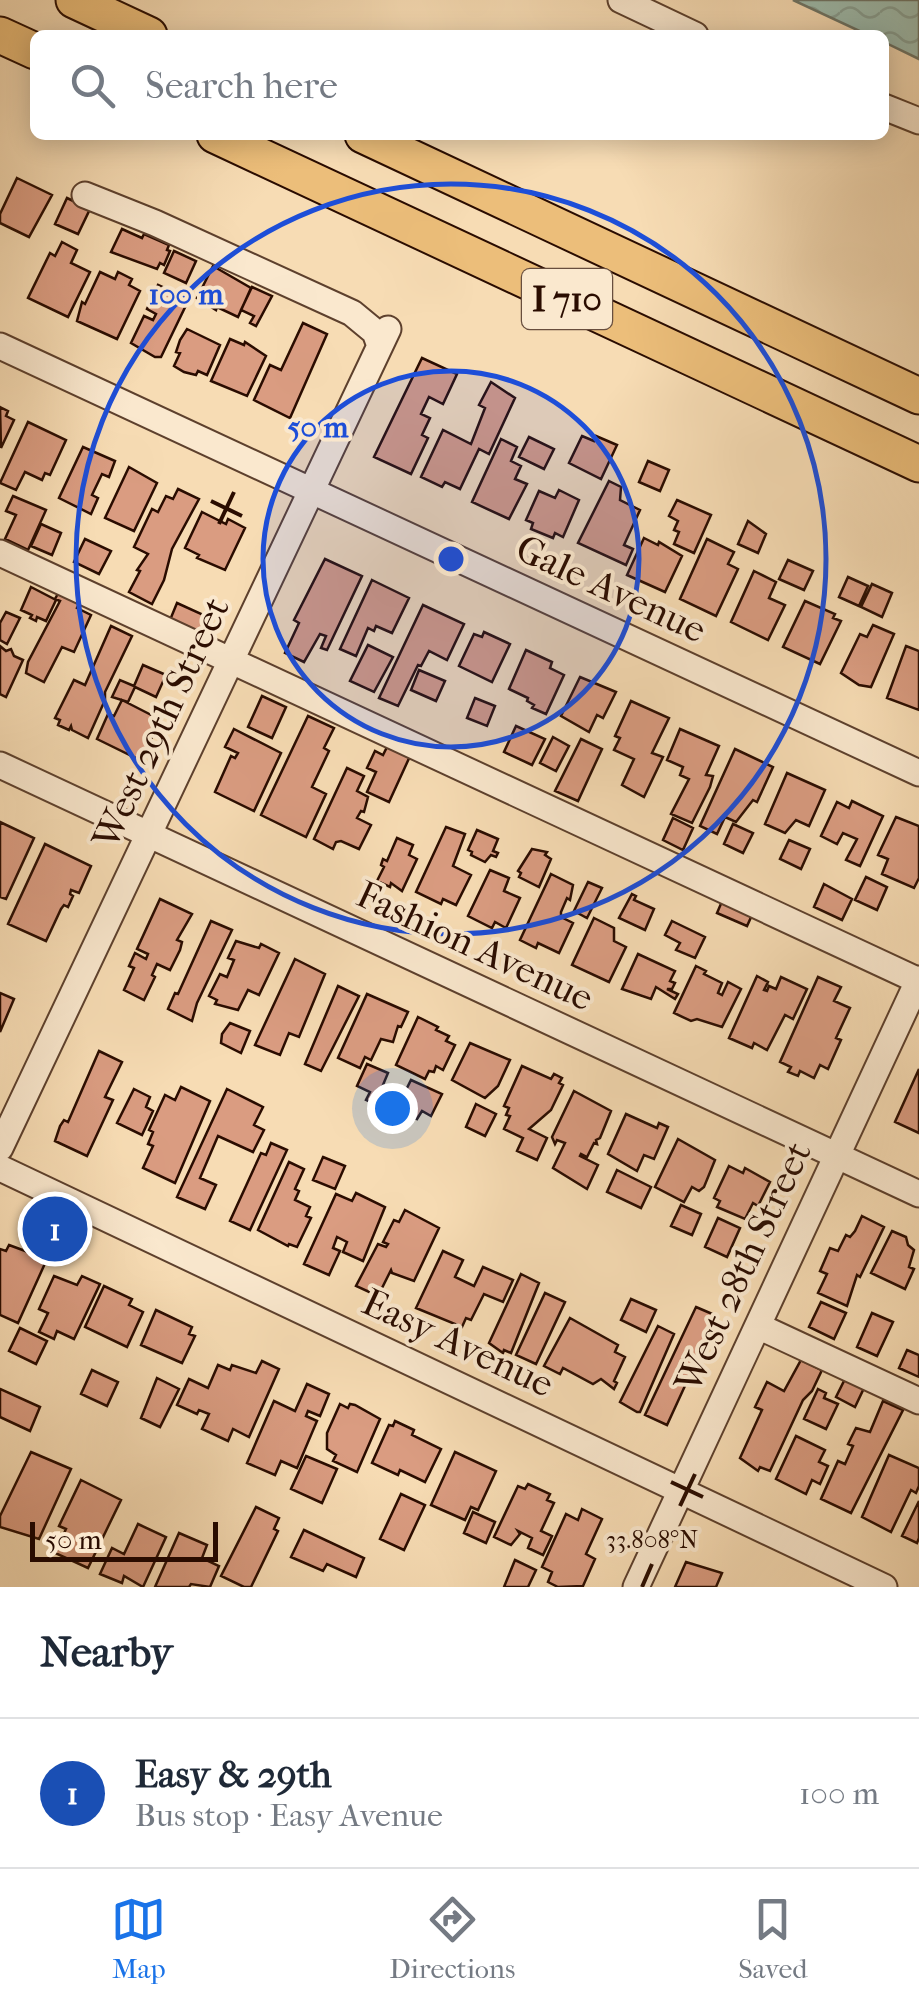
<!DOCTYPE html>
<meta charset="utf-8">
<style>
:root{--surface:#fff;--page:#f2f2f3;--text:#1f2937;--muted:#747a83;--line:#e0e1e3;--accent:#1a73e8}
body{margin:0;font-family:"IM FELL French Canon",serif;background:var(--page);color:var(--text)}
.scale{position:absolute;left:30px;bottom:25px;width:188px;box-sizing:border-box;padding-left:10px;border:5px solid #2a0c00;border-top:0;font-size:28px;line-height:35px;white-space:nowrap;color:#2a0c00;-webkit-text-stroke:8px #fae8ce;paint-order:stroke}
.you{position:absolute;left:392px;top:1108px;width:35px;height:35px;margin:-25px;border:8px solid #fff;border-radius:50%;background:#1a73e8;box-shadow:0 0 0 15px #1a73e833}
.badge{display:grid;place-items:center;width:65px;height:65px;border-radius:50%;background:var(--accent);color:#fff;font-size:32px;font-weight:700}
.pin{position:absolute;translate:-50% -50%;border:5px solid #fff;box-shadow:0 2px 10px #0006}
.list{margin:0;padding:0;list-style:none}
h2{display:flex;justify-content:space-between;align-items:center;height:130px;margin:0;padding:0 40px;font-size:42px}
h2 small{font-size:32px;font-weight:400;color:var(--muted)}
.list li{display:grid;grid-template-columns:65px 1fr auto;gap:30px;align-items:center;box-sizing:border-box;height:150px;padding:0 40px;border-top:2px solid var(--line)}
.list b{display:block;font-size:38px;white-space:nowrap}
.list p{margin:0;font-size:32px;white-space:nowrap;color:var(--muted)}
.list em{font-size:32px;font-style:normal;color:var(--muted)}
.icon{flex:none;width:55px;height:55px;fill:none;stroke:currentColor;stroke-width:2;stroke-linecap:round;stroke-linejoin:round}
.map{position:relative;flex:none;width:919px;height:1587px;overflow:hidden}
.search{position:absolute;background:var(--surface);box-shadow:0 5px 25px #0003;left:30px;right:30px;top:30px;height:110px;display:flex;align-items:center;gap:25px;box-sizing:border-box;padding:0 35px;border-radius:15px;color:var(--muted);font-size:38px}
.sheet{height:280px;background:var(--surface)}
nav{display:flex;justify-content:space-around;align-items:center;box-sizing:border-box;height:140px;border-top:2px solid var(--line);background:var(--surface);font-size:28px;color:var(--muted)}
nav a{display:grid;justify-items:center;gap:5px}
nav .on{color:var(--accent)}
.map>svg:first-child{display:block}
.water{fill:url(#water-waves);stroke:#6f7668;stroke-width:2.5}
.building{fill:#da9c81;stroke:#2a0c00;stroke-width:2.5}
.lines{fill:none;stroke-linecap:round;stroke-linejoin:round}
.minor-casing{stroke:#5d402d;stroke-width:29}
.highway-casing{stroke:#2a0c00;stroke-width:39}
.minor{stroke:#fae8ce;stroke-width:25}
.highway{stroke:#ecbe7a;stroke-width:35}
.ticks{fill:none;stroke:#2a0c00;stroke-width:4}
.ring{fill:none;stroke:#1d4ed8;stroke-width:5}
.labels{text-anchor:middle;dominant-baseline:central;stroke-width:8;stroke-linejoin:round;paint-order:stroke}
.shield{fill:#fae8ce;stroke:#684e3e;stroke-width:2.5}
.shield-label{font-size:35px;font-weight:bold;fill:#2a0c00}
.street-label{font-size:38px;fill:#2a0c00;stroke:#fae8ce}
.ticks-label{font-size:25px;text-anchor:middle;fill:#2a0c00;stroke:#fae8ce;stroke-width:8;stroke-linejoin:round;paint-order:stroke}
.centre{fill:#1d4ed8;stroke:#fae8ce;stroke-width:5}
.ring-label{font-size:30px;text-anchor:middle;font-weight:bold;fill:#1d4ed8;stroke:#fae8ce;stroke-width:8;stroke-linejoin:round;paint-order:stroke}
</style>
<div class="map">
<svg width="919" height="1587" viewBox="0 0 919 1587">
<defs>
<pattern id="water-waves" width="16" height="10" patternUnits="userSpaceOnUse" patternTransform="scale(2.5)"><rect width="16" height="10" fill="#9dbcae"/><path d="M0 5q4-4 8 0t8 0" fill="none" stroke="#87a094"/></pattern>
</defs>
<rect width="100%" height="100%" fill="#f7dcb4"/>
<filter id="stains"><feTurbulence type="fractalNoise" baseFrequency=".002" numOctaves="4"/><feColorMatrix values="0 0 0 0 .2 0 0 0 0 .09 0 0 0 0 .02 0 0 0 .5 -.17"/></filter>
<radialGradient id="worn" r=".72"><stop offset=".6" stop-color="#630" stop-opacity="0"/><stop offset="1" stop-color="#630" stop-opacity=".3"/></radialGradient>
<!-- water -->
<path class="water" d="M793,0H919V59L884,42V35H868Z"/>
<!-- building -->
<path class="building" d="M17,178L52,195L29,237L0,223V214Z
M67,198L90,209L78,234L55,224Z
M122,229L142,238L144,234L169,245L167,250L170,251L164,265L160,263L157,269L111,252Z
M62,242L77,250L71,263L90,272L68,317L28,298L50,253L55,256Z
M174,251L196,261L186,283L164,273Z
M213,266L251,288L238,317L217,307L216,310L197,298Z
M100,272L115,279L118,272L132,279L129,285L140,291L117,339L77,321L82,302L85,304Z
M158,285L189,299L161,357H155L131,343L144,316L153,320L156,314L147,309Z
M252,287L272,296L256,326L250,323L254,316L241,310Z
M303,323L327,334L290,418L254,400L270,365L281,370Z
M187,329L220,345L207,375L198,371L196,375L184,372L174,366L180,353L176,352L180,340Z
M230,339L244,345L245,342L266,356L247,396L211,381Z
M422,358L457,374L443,404L429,397L421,414L430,418L422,435L428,438L411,474L374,457Z
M491,382L515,398L489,454L479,449L460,489L445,482L442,487L421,477L443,430L471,444L485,408L479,405Z
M0,407L8,411L6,416L14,420L1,448Z
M28,422L66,440L50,475L45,473L42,480L25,472L16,490L0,483Z
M582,436L594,441L596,436L617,445L601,479L569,463Z
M529,437L554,449L544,469L519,457Z
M501,439L517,447L511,461L521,466L515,479L527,484L509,519L472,502Z
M83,447L115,461L109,477L102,474L92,495L98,498L91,514L59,498Z
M648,461L669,470L660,491L639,482Z
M129,467L157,483L134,531L105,518Z
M609,481L621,487L620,500L640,510L624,545L633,549L626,565L578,543Z
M178,489L199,499L172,549L164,580L152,604L129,592L140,571L137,570L148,554L134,547L152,509L158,512L166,496L173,499Z
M559,490L579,500L563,537L555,533L553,538L531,529L533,523L526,520L539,491L555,498Z
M13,496L46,510L28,550L5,539L16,515L6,511Z
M677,500L711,515L694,553L674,544L679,532L674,530L678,521L669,516Z
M202,512L226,524L228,519L245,528L225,570L197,558L199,555L185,548Z
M748,521L766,534L758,553L738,544Z
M41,524L61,533L52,555L31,546Z
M644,538L658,545L659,542L682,556L665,592L627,575Z
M85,539L111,551L99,574L74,562Z
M707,539L734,552L728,564L738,569L716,616L680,599Z
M325,559L362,576L327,650L321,648L326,636L320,634L304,662L285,653L299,623L294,620Z
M788,560L813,571L804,590L779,579Z
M754,571L776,582L769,598L785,605L768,640L731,622Z
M848,577L868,586L859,606L839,597Z
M372,580L409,598L392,633L376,626L374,631L368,628L356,656L340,649Z
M872,584L892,593L882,617L861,607Z
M31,587L56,600L46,621L37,617L36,621L30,618L32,615L21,610Z
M60,590L81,600L77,608L91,615L74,652L62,647L44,682L26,673L28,662L60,601L55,599Z
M805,601L835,614L833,618L841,621L820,664L783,647Z
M177,603L208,617L200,634L170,620Z
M423,605L464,624L447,660L429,651L421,666L418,665L398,706L379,698Z
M6,612L20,618L7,644L0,640V623Z
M873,625L894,634L871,687L859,685L841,673L860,634L867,637Z
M111,626L132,636L105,692V700L88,738L72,730L71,726L69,730L58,725L60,720L55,718L74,680L85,685Z
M484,632L510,644L492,682L459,666L474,634L482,637Z
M368,645L393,657L374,692L350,681Z
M0,646L6,651L11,649L14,656L23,660L6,697L0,694Z
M906,646L919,651V710L887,698Z
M526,650L552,662L550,668L564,675L546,714L532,708L534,705L527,701L528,698L509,689Z
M143,665L166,675L156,697L135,687L128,702L112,697L120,680L134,686Z
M419,670L445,681L436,701L411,690Z
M580,677L616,692L603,718L597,715L589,732L561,716Z
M262,696L286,707L272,738L248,727Z
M475,698L495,706L487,726L467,718Z
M122,700L161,720L140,760L97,739L108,714L114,716Z
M631,701L669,718L652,753L663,757L644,797L622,785L634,759L614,750L620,738L615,736Z
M308,716L334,728L324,748L329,751L312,787L326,794L306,837L261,815Z
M516,726L545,739L532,765L504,752Z
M234,729L281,753L254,811L215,792L231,756L235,758L238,753L225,747Z
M680,729L719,746L706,775L713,776L710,787L692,823L671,814L689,779L680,775L683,767L667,760Z
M553,737L569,746L556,771L540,763Z
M581,739L602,749L578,801L555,791Z
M389,743L411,754L389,802L367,792L376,772L367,768L375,751L383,755Z
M735,749L773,767L757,802L753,800L736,822L725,817L717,834L700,826Z
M347,768L364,776L357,791L368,797L364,812L361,811L357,818L371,825L359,849L341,841L336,842L333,849L314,839Z
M787,773L825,790L809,826L796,820L785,833L765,824Z
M852,801L883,816L860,866L846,860L857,839L843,833L837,844L821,836L837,802L849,808Z
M896,817L919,826V878L914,888L882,874L888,859L878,855Z
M673,818L693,828L683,850L663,840Z
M0,822L34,838L6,899L0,897Z
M733,824L753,833L743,853L724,844Z
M446,827L465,834L453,866L471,875L456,905L443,899L441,904L416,892Z
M477,830L498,839L493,851L498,853L496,857L491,855L485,862L471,855L472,852L468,850Z
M397,838L413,845L409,855L417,859L402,891L391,883L390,887L377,881L384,867L381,865L383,859L387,861Z
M789,840L810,849L801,869L780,859Z
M45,844L91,866L79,893L71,890L70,894L73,896L68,907L64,905L61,909L46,941L8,924Z
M532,849L547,852L545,855L551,859L539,887L519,877L521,873L518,871Z
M490,870L509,878L504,891L520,898L506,928L495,922L492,928L468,916Z
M551,874L573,885L570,900L567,898L561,912V917L573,923L559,953L538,943L536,948L520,940Z
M866,877L887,887L877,910L855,900Z
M588,882L602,888L587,918L574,911Z
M824,884L852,899L842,920L814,907Z
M632,894L636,896L634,900L654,909L645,930L619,918Z
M160,899L192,914L177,940L182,942L180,950L170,970L157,964L152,975L155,977L144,1000L124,990L134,968L129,966L135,953L146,959L148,954L137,949Z
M723,899L752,915L747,926L717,913Z
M594,918L614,928V941L626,947L609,982L572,965Z
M211,921L232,930L197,1003L192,1021L168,1009L175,993L178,994Z
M672,921L705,937L695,958L676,950L680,943L665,935Z
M236,941L259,948L261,944L279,953L259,995L248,990L238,1010L215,1004L217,1000L209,996L220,974L227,977L234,960L228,958Z
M638,954L675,971L670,981L675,983L672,989H667L678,994L675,999L656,987L651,999L622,989Z
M295,959L325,974L299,1037L289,1033L280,1055L255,1045Z
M696,966L706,971L704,974L722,983L718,993L722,995L728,982L741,989L722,1027L697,1019L691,1021L674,1013Z
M757,976L768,982L764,990L767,991L769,986L776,989L781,977L807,989L793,1019L785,1015L767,1050L754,1043L752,1048L729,1038Z
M818,977L841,987L834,1001L850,1008L836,1038L841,1040L828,1069L820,1065L814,1078L800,1071L798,1076L788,1072L791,1067L780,1062Z
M338,986L359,996L321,1071L305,1064Z
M0,993L14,999L0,1032Z
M367,994L408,1012L401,1027L398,1026L393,1042L381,1039L371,1060L365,1057L360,1068L338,1058Z
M418,1017L438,1027L436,1030L449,1036L446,1041L455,1045L443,1070L436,1066L434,1072L429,1071L425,1079L396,1065Z
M230,1023L250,1031L241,1053L221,1043L222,1034Z
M470,1043L510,1060L498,1086L485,1098L452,1080Z
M99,1051L122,1062L105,1097L113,1100L87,1156L55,1141L60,1126L64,1120L68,1122Z
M367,1064L388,1073L375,1104L366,1100L370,1092L357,1086Z
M522,1066L551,1079L554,1074L562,1078L559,1083L563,1085L551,1110L529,1129L547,1138L537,1160L517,1151L523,1138L504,1129L510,1116L506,1115L509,1108L504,1106Z
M919,1069V1133L895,1122Z
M411,1080L442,1094L431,1116L422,1111L417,1119L407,1114L411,1105L401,1100Z
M181,1087L210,1101L175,1183L143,1168L153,1146L148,1144L153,1132L149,1130L165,1095L175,1100Z
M134,1089L150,1097L146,1107L153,1111L142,1135L117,1123Z
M227,1089L263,1107L254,1125L264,1130L253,1152L218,1136L200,1178L216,1185L205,1209L177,1197Z
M574,1091L611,1111L600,1138L596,1140L597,1144L594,1143L587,1157L581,1154L580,1156L598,1165L587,1189L553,1168L565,1143L557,1140L555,1144L552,1137Z
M476,1104L496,1114L485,1136L466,1127Z
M626,1114L657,1128L659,1123L668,1127L654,1159L644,1155L637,1171L608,1154Z
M678,1139L715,1160L704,1187L699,1191L692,1187L684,1202L655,1187Z
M271,1143L287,1150L250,1230L230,1221L261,1153L266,1155Z
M323,1157L345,1166L335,1189L313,1180Z
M289,1162L304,1169L295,1189L299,1191L295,1200L310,1207L306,1216L311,1218L297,1247L289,1244L288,1246L258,1230Z
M729,1166L743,1173L745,1168L770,1182L758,1206L753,1203L745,1219L717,1207L720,1201L714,1198Z
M617,1170L651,1187L641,1208L607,1192Z
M356,1193L385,1207L363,1261L343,1252L347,1242L337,1237L333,1248L340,1251L329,1275L304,1264L336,1194L352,1201Z
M681,1205L701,1214L692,1235L671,1226Z
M405,1210L439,1228L414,1281L392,1273L391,1270L378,1296L356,1286L378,1244L386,1247L388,1244L383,1242L394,1220L399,1222Z
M862,1216L884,1227L860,1277L857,1275L847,1306L818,1293L827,1274L820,1271L830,1248L838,1251L846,1235L850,1237L855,1231Z
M718,1218L740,1228L727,1257L705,1247Z
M892,1231L906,1237L908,1245L914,1250L909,1267L914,1269L905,1289L871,1273Z
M9,1245L47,1259L18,1323L0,1315V1249L6,1251Z
M443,1251L463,1260L455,1277L474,1286L483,1267L513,1280L503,1302L484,1294L471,1320L466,1318L462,1327L416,1308Z
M521,1274L539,1283L511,1353L504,1350L503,1353L489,1343Z
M54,1276L77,1285L82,1276L100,1284L74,1339L57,1331L54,1339L39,1332L48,1313L39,1309Z
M104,1286L132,1299L129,1305L143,1312L127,1347L85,1327Z
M545,1293L565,1302L536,1364L516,1355Z
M631,1299L656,1310L646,1332L621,1320Z
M821,1302L846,1313L834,1339L809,1327Z
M696,1307L717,1316L667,1425L645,1415Z
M156,1310L192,1327L189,1334L195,1336L182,1363L141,1345Z
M872,1313L893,1322L877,1356L857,1347Z
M570,1318L618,1345L615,1352L625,1357L614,1381L617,1383L614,1389L601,1379L593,1384L563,1368L560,1374L544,1366Z
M658,1326L674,1334L640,1412H637L620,1402Z
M20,1328L47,1341L36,1364L9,1351Z
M907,1350L919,1355V1377L899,1368Z
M801,1360L822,1370L812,1391L803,1400L770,1471L760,1467L758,1471L740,1458L762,1410L755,1407L767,1382L784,1391Z
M262,1361L279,1369L249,1437L233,1429L228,1441L202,1429L209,1414L199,1410L197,1414L177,1405L189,1379L208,1388L218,1365L230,1370L232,1365L256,1373Z
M92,1370L118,1382L107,1406L81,1394Z
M157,1378L179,1389L160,1427L141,1418Z
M845,1379L864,1388L855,1407L836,1397Z
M307,1384L329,1394L320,1416L308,1411L306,1416L317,1421L297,1468L281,1461L275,1475L247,1463L274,1401L295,1411Z
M0,1389L40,1407L30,1431L0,1417Z
M818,1389L826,1393L824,1398L838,1404L826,1429L804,1419Z
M883,1401L903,1410L851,1513L821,1499L838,1461L845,1464L853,1446L848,1444L856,1428L870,1432Z
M340,1404L348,1408L350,1404L355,1405L380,1419L357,1472L333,1461L336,1455L327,1449V1433Z
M395,1421L414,1430L412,1435L441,1449L425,1482L400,1470L398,1475L372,1463L389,1425L393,1426Z
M796,1436L825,1450L819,1462L828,1466L820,1484L812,1480L806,1494L776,1479Z
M31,1452L71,1469L39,1539L0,1527V1516Z
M455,1452L496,1471L478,1510L471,1507L465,1520L431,1505Z
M889,1455L919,1468V1486L916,1493L911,1490L891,1532L862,1517Z
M306,1456L337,1469L322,1503L291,1489Z
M81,1480L121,1500L88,1568L55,1553L66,1529L59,1526Z
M528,1484L550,1494L547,1500L554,1503L541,1531L552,1536L543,1555L528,1548L532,1538L518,1531L520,1534L511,1545L494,1537L518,1486L525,1489Z
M401,1494L425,1505L404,1550L380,1539Z
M919,1501V1538L917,1543L902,1536Z
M256,1507L279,1518L274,1529L278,1531L251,1587H244L221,1576Z
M582,1509L602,1519L586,1554L595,1559L583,1586L558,1587L548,1582L552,1572L542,1567L566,1514L578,1520Z
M473,1512L495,1522L486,1543L464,1533Z
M138,1524L166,1537L143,1587L124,1576L122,1583L100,1574L112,1548L124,1554Z
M304,1530L364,1558L356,1577L327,1564L323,1571L291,1557Z
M179,1533L207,1545L202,1558L219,1566L210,1587L191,1584L189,1587H155Z
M515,1560L536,1570L528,1587H504Z
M686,1562L722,1573L716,1587H675Z"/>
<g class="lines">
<defs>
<path id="minor" d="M621,0L695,35
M884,107L919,121
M85,195L155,223L352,313L375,332L380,346
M0,346L919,773
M0,553L919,981
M0,765L919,1194
M0,1148L388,329
M0,1168L884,1587
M758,1326L919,1401
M636,1587L919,979"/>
<path id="highway" d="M74,0L149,35
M0,35L35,51
M215,135L919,464
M363,135L919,396"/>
</defs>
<!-- minor casing -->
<use href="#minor" class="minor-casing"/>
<!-- highway casing -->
<use href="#highway" class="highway-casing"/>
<!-- minor -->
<use href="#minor" class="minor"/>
<!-- highway -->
<use href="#highway" class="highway"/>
</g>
<!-- ticks -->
<path class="ticks" d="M211,501L242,516M219,524L234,492M671,1482L703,1497M680,1506L695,1474M642,1587L652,1564"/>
<!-- distance rings -->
<circle cx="451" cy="559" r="188" fill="#1d4ed8" fill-opacity=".12"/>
<g class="ring">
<circle cx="451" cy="559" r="188"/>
<circle cx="451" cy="559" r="375"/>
</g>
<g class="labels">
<!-- shield labels -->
<rect class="shield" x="522" y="269" width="90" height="60" rx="8"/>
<g class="shield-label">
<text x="567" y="299">I 710</text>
</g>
<!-- street labels -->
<g class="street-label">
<text transform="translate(611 589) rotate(25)">Gale Avenue</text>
<text transform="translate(161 723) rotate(-65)">West 29th Street</text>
<text transform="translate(475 946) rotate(25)">Fashion Avenue</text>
<text transform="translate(743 1267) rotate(-65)">West 28th Street</text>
<text transform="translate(458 1343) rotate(25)">Easy Avenue</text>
</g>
</g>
<g class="ticks-label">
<text x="652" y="1548">33.808°N</text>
</g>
<circle cx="451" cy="559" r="15" class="centre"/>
<g class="ring-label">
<text x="186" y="304">100 m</text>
<text x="318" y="437">50 m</text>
</g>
<rect width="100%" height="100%" filter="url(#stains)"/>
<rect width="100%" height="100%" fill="url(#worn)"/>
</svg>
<div class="scale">50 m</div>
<div class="you"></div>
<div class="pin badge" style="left:55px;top:1229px;background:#1a4fb4">1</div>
<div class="search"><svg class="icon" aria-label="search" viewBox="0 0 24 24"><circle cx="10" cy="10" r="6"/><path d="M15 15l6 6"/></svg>Search here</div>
</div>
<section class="sheet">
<h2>Nearby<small></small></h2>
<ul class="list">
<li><span class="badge" style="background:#1a4fb4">1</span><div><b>Easy &amp; 29th</b><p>Bus stop · Easy Avenue</p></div><em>100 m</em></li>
</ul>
</section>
<nav>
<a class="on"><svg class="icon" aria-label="map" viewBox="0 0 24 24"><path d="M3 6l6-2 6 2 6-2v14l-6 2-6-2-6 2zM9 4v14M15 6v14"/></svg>Map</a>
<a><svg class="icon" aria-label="directions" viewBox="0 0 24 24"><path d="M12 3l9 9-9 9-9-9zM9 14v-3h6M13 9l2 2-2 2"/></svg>Directions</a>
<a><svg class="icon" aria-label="saved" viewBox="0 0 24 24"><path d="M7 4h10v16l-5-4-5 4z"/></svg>Saved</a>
</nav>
